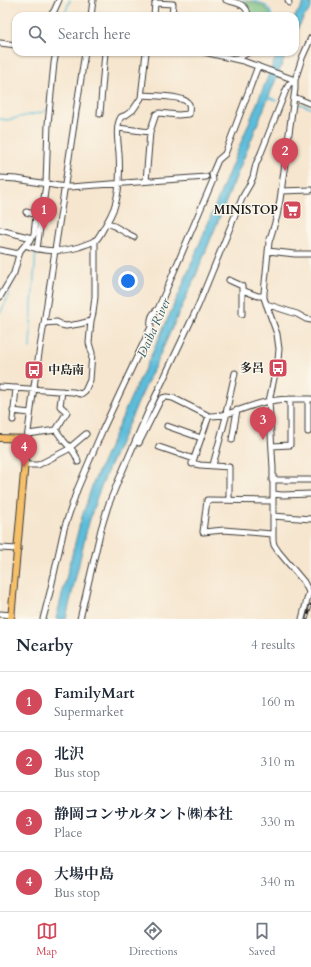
<!DOCTYPE html>
<meta charset="utf-8">
<style>
:root{--surface:#fff;--page:#f6f6f7;--text:#1f2937;--muted:#747a83;--line:#e0e1e3;--accent:#d1495b}
body{margin:0;font-family:Cardo,"Noto Serif JP",serif;background:var(--page);color:var(--text)}
.you{position:absolute;left:128px;top:281px;width:14px;height:14px;margin:-10px;border:3px solid #fff;border-radius:50%;background:#1a73e8;box-shadow:0 0 0 6px #1a73e833}
.badge{display:grid;place-items:center;width:26px;height:26px;border-radius:50%;background:var(--accent);color:#fff;font-size:13px;font-weight:700}
.pin{position:absolute;translate:-50% -33px;filter:drop-shadow(0 1px 2px #0008)}
.pin::after{content:'';position:absolute;top:21px;width:14px;height:12px;background:inherit;clip-path:polygon(0 0,100% 0,50% 100%)}
.list{margin:0;padding:0;list-style:none}
h2{display:flex;justify-content:space-between;align-items:center;height:52px;margin:0;padding:0 16px;font-size:17px}
h2 small{font-size:13px;font-weight:400;color:var(--muted)}
.list li{display:grid;grid-template-columns:26px 1fr auto;gap:12px;align-items:center;box-sizing:border-box;height:60px;padding:0 16px;border-top:1px solid var(--line)}
.list b{display:block;font-size:15px;white-space:nowrap}
.list p{margin:0;font-size:13px;white-space:nowrap;color:var(--muted)}
.list em{font-size:13px;font-style:normal;color:var(--muted)}
.icon{flex:none;width:22px;height:22px;fill:none;stroke:currentColor;stroke-width:2;stroke-linecap:round;stroke-linejoin:round}
.map{position:relative;flex:none;width:311px;height:619px;overflow:hidden}
.search{position:absolute;background:var(--surface);box-shadow:0 1px 3px #0004;left:12px;right:12px;top:12px;height:44px;display:flex;align-items:center;gap:10px;box-sizing:border-box;padding:0 14px;border-radius:12px;color:var(--muted);font-size:15px}
.sheet{height:292px;background:var(--surface)}
nav{display:flex;justify-content:space-around;align-items:center;box-sizing:border-box;height:56px;border-top:1px solid var(--line);background:var(--surface);font-size:11px;color:var(--muted)}
nav a{display:grid;justify-items:center;gap:2px}
nav .on{color:var(--accent)}
.map>svg:first-child{display:block}
.forest{fill:#7cbd7e;stroke:#4c6c4d}
.water{fill:#5bbcda;stroke:#3c6c7b}
.lines{fill:none;stroke-linecap:round;stroke-linejoin:round}
.stream{stroke:#5bbcda;stroke-width:1.5}
.minor-casing{stroke:#3d3a37;stroke-width:7}
.major-casing{stroke:#3d3a37;stroke-width:8}
.minor{stroke:#fff;stroke-width:5}
.major{stroke:#f6c06b;stroke-width:6}
.rail-casing{stroke:#1c1c1c;stroke-width:3}
.rail{stroke:#fbf7ec;stroke-width:1.5;stroke-dasharray:4.5;stroke-linecap:butt}
.labels{text-anchor:middle;dominant-baseline:central;stroke-width:3;stroke-linejoin:round;paint-order:stroke}
.poi-label{font-size:12px;font-weight:bold;fill:#1c1c1c;stroke:#fbf7ec;text-anchor:end}
.water-label{font-size:13px;font-style:italic;fill:#355c68;stroke:#fbf7ec}
</style>
<div class="map">
<svg width="311" height="619" viewBox="0 0 311 619">
<rect width="100%" height="100%" fill="#fbf7ec"/>
<filter id="ink" filterUnits="userSpaceOnUse"><feTurbulence type="fractalNoise" baseFrequency=".025" numOctaves="2"/><feDisplacementMap in="SourceGraphic" scale="8" xChannelSelector="R" yChannelSelector="G"/><feConvolveMatrix kernelMatrix="1 2 1 2 8 2 1 2 1" color-interpolation-filters="sRGB"/></filter>
<filter id="wash" filterUnits="userSpaceOnUse"><feTurbulence type="fractalNoise" baseFrequency=".012" numOctaves="4" result="noise"/><feDisplacementMap in="SourceGraphic" scale="16" xChannelSelector="R" yChannelSelector="G"/><feGaussianBlur stdDeviation="0.9" result="paint"/><feColorMatrix in="noise" values="0 0 0 0 0 0 0 0 0 0 0 0 0 0 0 0 0 1.4 0 .05"/><feComposite in="paint" operator="in"/></filter>
<g filter="url(#wash)">
<rect width="100%" height="100%" fill="#f6e6cf"/>
<!-- forest -->
<path class="forest" d="M247,1C252,2 263,4 266,8C268,10 270,13 272,16H249L242,4Z"/>
<!-- water -->
<path class="water" d="M306,0H311V9L304,17L295,34V16Z
M278,52H287L194,280L132,416L107,472L97,497L87,529L66,619H56L80,523L92,486L131,397L150,358L181,289Z"/>
<g class="lines">
<!-- stream -->
<path class="stream" d="M251,0C262,3 268,4 272,16
M241,2L245,0
M64,16L70,0
M268,97L276,100
M296,103L303,105L311,108
M0,119L7,120L43,112L47,109
M0,313L6,302L13,279
M30,348L32,304L36,251"/>
</g>
</g>
<g filter="url(#ink)">
<g class="lines">
<defs>
<path id="minor" d="M226,0C236,3 248,4 248,16
M288,0L289,3
M50,16L54,11L59,0
M91,16L93,0
M154,16L155,3L173,4L172,16
M0,43L16,45
M204,52L243,61L295,80
M237,59L249,52
M142,95C151,96 184,95 189,104C190,107 189,111 189,114L178,115L159,113L156,114L150,132L146,181
M294,97L311,104
M100,114L105,52
M118,128L150,132
M0,178L17,179L65,187H70L206,177
M281,191L311,190
M26,212L34,214L36,216L34,234L32,238
M107,222L130,235L134,237
M0,230L32,238L25,245C42,252 61,252 79,247C84,245 91,243 96,240C100,236 103,229 106,224C109,219 112,213 114,208C120,192 120,170 119,153C118,143 115,125 121,117L126,115L133,110L141,98L146,52
M37,249L46,184L48,124L54,63L56,52
M0,250L19,254
M268,251L295,254H311
M229,280L242,286V290L258,296H264
M0,297L14,273L20,251L25,245
M266,304L297,314L306,319L311,320
M242,314V290
M44,323L57,322L61,325L66,326L79,324L91,321L93,313L95,297V240
M0,387L73,392L81,394L85,391L90,380L92,353L89,343L91,321
M13,411L30,413
M226,413L235,373
M13,420L16,388
M167,426L201,438
M56,430C58,433 61,437 64,441C69,447 77,453 78,462
M308,432V399
M28,434L56,430L67,412L60,406L62,391
M27,439L36,372L44,323L85,52
M232,440L237,410
M139,443L161,399C165,396 168,397 173,398L209,416C229,417 250,404 270,401C283,398 297,399 311,399
M272,446L290,445V399
M159,447L194,459
M192,463L200,465L229,467V500
M192,464L209,416
M25,465H38L67,450L86,434
M213,465L227,413
M272,480H311
M273,494L282,495L311,494
M273,516L311,519
M272,534L224,530L203,532L207,500L273,501
M0,548L18,549
M0,614L12,615
M43,619L50,592L64,529L77,490L103,429L151,327C150,319 151,315 158,309L213,180L212,174L218,160L225,154L258,66
M80,619L101,529L108,506L119,479L148,412L198,306L243,196L250,184L253,177L256,164L261,153L286,90L289,84L295,80
M302,619L309,592L304,582L278,551L274,545L273,540V468L269,401L278,360L279,349L277,334L264,298V293L269,242L277,216L280,200L295,89V80L302,58L311,38"/>
<path id="major" d="M0,438L27,439L11,619"/>
</defs>
<!-- minor casing -->
<use href="#minor" class="minor-casing"/>
<!-- major casing -->
<use href="#major" class="major-casing"/>
<!-- minor -->
<use href="#minor" class="minor"/>
<!-- major -->
<use href="#major" class="major"/>
<defs>
<path id="rail" d="M307,619L311,605"/>
</defs>
<!-- rail casing -->
<use href="#rail" class="rail-casing"/>
<!-- rail -->
<use href="#rail" class="rail"/>
</g>
</g>
<!-- icons -->
<defs>
<symbol id="supermarket-square" viewBox="-11 -11 22 22"><rect x="-9" y="-9" width="18" height="18" rx="4" fill="#d1495b" stroke="#fbf7ec"/><path d="M-6-5.5h2.5l.6 2H6L4.5 2H-2.5L-4.4-4H-6ZM-1.5 3.2a1.3 1.3 0 1 0 .1 0ZM3 3.2a1.3 1.3 0 1 0 .1 0Z" fill="#fff"/></symbol>
<symbol id="bus-square" viewBox="-11 -11 22 22"><rect x="-9" y="-9" width="18" height="18" rx="4" fill="#d1495b" stroke="#fbf7ec"/><path d="M-5-6H5V4H4V6H2V4H-2V6H-4V4H-5ZM-3.5-4V0h7V-4ZM-3.5 1.2v1.5H-2V1.2ZM2 1.2v1.5H3.5V1.2Z" fill="#fff"/></symbol>
</defs>
<g fill-rule="evenodd">
<use href="#supermarket-square" x="281" y="199" width="22" height="22"/>
<use href="#bus-square" x="267" y="357" width="22" height="22"/>
<use href="#bus-square" x="23" y="359" width="22" height="22"/>
</g>
<g class="labels">
<!-- poi labels -->
<g class="poi-label">
<text x="278" y="210">MINISTOP</text>
<text x="264" y="368">多呂</text>
<text x="48" y="370" text-anchor="start">中島南</text>
</g>
<!-- water labels -->
<g class="water-label">
<text transform="translate(154 328) rotate(-66)">Daiba River</text>
</g>
</g>
</svg>
<div class="you"></div>
<div class="pin badge" style="left:44px;top:230px">1</div>
<div class="pin badge" style="left:285px;top:171px">2</div>
<div class="pin badge" style="left:263px;top:440px">3</div>
<div class="pin badge" style="left:24px;top:467px">4</div>
<div class="search"><svg class="icon" aria-label="search" viewBox="0 0 24 24"><circle cx="10" cy="10" r="6"/><path d="M15 15l6 6"/></svg>Search here</div>
</div>
<section class="sheet">
<h2>Nearby<small>4 results</small></h2>
<ul class="list">
<li><span class="badge">1</span><div><b>FamilyMart</b><p>Supermarket</p></div><em>160 m</em></li>
<li><span class="badge">2</span><div><b>北沢</b><p>Bus stop</p></div><em>310 m</em></li>
<li><span class="badge">3</span><div><b>静岡コンサルタント㈱本社</b><p>Place</p></div><em>330 m</em></li>
<li><span class="badge">4</span><div><b>大場中島</b><p>Bus stop</p></div><em>340 m</em></li>
</ul>
</section>
<nav>
<a class="on"><svg class="icon" aria-label="map" viewBox="0 0 24 24"><path d="M3 6l6-2 6 2 6-2v14l-6 2-6-2-6 2zM9 4v14M15 6v14"/></svg>Map</a>
<a><svg class="icon" aria-label="directions" viewBox="0 0 24 24"><path d="M12 3l9 9-9 9-9-9zM9 14v-3h6M13 9l2 2-2 2"/></svg>Directions</a>
<a><svg class="icon" aria-label="saved" viewBox="0 0 24 24"><path d="M7 4h10v16l-5-4-5 4z"/></svg>Saved</a>
</nav>
